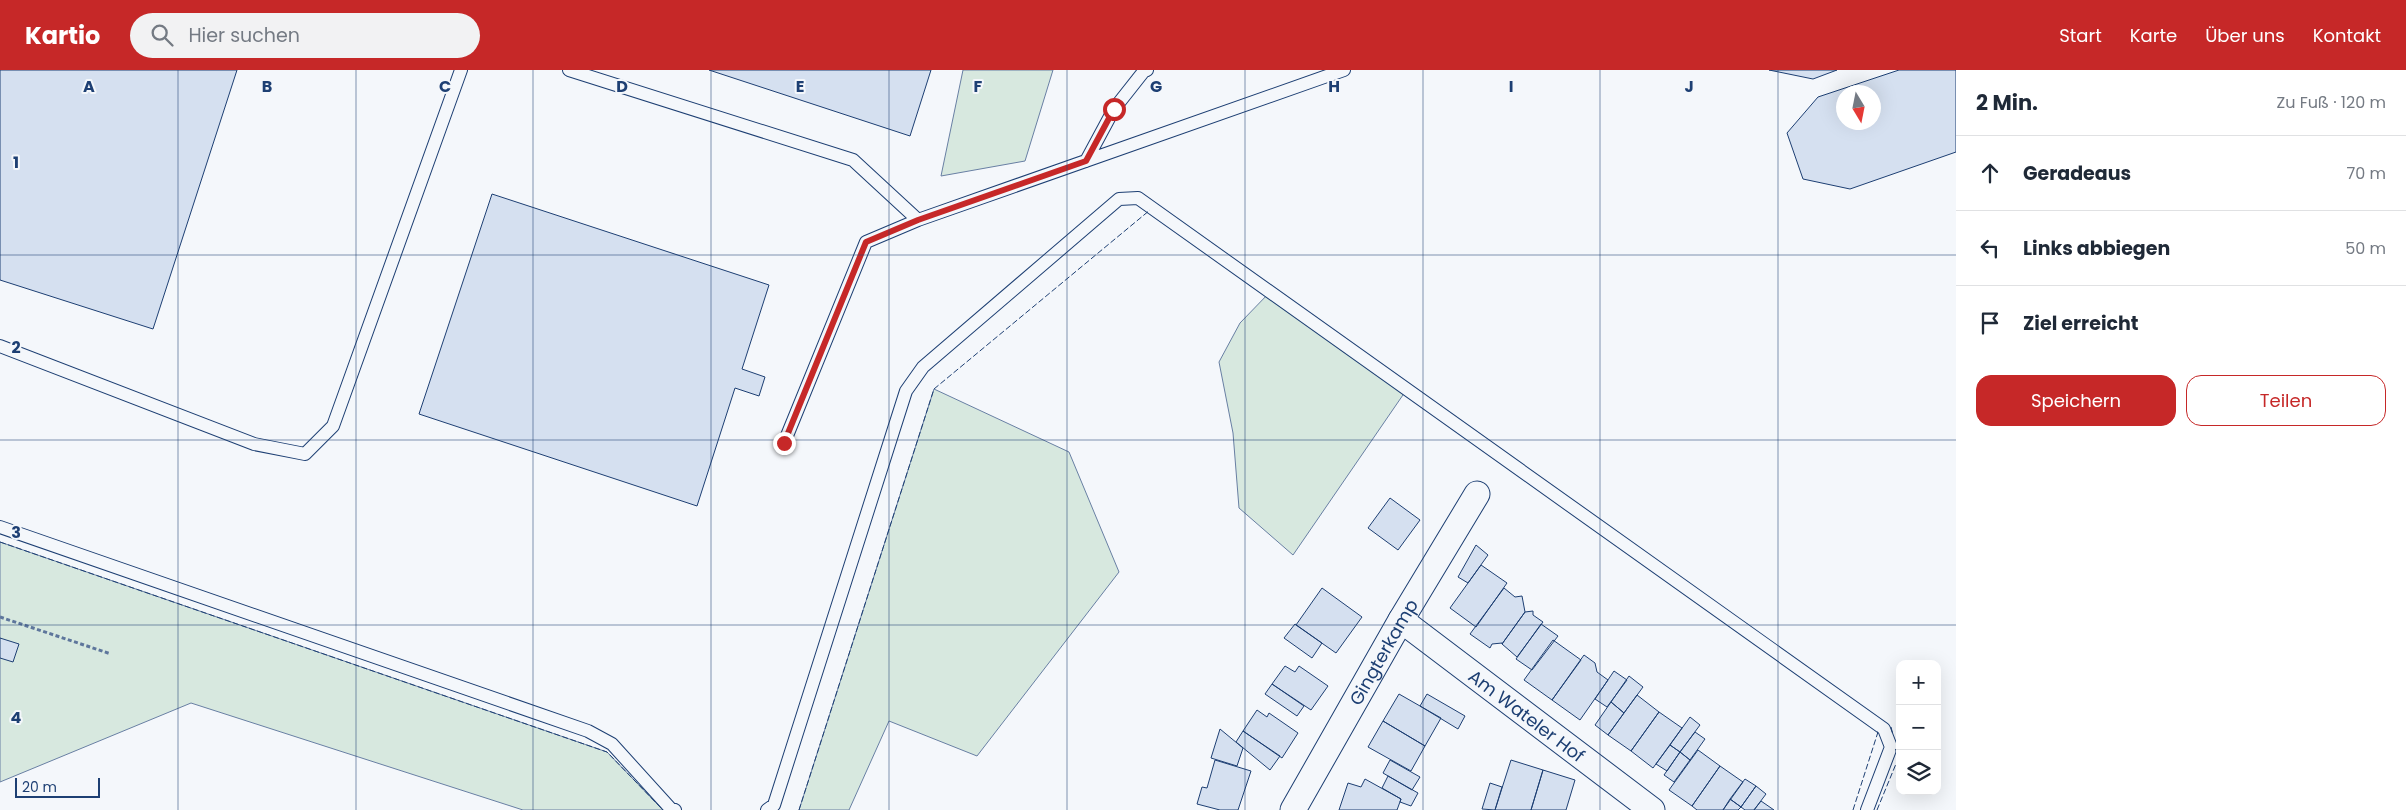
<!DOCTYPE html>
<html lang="de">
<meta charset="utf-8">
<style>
:root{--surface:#fff;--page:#f2f2f3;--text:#1f2937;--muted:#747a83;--line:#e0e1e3;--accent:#c62828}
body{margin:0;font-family:Poppins,sans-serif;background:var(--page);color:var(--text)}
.controls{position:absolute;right:15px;bottom:15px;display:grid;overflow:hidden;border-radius:10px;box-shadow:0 5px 20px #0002}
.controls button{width:45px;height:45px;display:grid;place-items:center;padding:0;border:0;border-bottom:1px solid var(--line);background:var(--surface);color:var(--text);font:25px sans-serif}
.compass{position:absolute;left:1836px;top:15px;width:45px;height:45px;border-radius:50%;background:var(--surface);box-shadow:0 5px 20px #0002;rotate:170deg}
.scale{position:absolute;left:15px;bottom:12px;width:85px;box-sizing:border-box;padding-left:5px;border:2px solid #1d3f73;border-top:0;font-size:14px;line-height:18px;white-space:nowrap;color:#1d3f73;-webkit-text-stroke:4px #f4f7fb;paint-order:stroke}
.stop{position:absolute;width:15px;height:15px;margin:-11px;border:4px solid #c62828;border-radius:50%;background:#fff}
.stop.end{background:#c62828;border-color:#fff;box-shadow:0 1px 5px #0008}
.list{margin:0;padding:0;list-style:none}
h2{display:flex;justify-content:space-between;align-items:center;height:65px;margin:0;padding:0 20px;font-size:21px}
h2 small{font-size:16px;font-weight:400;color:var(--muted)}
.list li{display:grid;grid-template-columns:32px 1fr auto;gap:15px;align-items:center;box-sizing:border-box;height:75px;padding:0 20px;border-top:1px solid var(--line)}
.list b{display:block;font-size:19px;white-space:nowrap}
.list em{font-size:16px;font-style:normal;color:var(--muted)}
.actions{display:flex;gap:10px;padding:15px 20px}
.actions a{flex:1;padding:11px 0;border:1px solid var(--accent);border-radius:15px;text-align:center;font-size:18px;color:var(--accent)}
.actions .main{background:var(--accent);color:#fff}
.icon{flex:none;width:28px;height:28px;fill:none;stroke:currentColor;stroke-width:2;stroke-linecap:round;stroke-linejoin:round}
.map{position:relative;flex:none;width:1956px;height:740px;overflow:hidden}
header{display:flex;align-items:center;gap:30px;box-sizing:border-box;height:70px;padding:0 25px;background:var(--accent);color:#fff}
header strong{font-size:24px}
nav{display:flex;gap:28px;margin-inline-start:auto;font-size:18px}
.search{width:350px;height:45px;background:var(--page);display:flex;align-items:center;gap:12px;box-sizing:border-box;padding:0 18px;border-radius:28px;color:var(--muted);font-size:19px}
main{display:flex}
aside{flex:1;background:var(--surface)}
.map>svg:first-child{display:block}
.green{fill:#d7e8df;stroke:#687fa3}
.building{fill:#d5e0f0;stroke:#1d3f73;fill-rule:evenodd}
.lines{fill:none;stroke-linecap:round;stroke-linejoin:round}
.lane-casing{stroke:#1d3f73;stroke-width:14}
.street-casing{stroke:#1d3f73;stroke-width:27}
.path{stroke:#5e769c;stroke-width:3;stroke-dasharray:4 2.5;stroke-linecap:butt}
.lane{stroke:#f4f7fb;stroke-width:12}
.street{stroke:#f4f7fb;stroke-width:25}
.fence{stroke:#1d3f73;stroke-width:1;stroke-dasharray:6 2.5;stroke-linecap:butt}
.route{stroke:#c62828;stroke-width:6}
.grid{fill:none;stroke:#1d3f73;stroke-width:1;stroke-opacity:0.55}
.labels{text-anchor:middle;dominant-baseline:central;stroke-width:4;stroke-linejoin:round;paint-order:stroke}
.street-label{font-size:18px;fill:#1d3f73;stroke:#f4f7fb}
.grid-label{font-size:16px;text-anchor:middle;font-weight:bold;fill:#1d3f73;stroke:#f4f7fb;stroke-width:4;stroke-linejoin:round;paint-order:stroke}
</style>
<header>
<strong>Kartio</strong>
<div class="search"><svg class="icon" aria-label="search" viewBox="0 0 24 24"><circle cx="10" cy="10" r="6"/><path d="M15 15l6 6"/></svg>Hier suchen</div>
<nav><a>Start</a><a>Karte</a><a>Über uns</a><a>Kontakt</a></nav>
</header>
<main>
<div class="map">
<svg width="1956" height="740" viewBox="0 0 1956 740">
<rect width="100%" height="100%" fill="#f4f7fb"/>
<!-- green -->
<path class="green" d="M963,0H1053L1025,91L941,106Z
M1270,222L1405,322L1293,485L1239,438L1233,363L1219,292L1240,253Z
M934,319L1069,382L1119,502L977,686L889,651L849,740H799Z
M0,472L607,682L663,740H523L191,633L0,712Z"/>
<!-- building -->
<path class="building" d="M0,0H237L153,259L0,210Z
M709,0H931L910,66Z
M1769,0H1837L1813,9Z
M1899,0H1956V82L1850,119L1803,109L1787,63L1818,27ZM1844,22H1874V52H1844Z
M492,124L769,215L742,299L765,307L759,326L735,318L697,436L419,344Z
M1390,428L1420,450L1398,480L1368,458Z
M1476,475L1488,485L1468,513L1458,507Z
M1481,495L1507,513L1476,557L1450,538Z
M1322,518L1362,547L1336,583L1296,555Z
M1504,518L1515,527L1522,526L1525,542L1502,574V573L1492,574L1490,578L1470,564Z
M1533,541V545L1543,552L1517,587L1502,574L1525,542Z
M1295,554L1322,573L1312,588L1284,568Z
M1541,554L1558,566L1532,600L1516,589Z
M0,568L19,574L13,592L0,588Z
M1553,570L1581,590L1552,630L1524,610Z
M1584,585L1595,593L1597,602L1608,610L1580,650L1552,630Z
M1285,596L1295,602L1299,596L1328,616L1311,640L1272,614Z
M1614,601L1627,610L1607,637L1595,629Z
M1629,606L1643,617L1624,643L1611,632Z
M1272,614L1304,636L1297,646L1265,624Z
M1399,624L1441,648L1425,676L1383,651Z
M1427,624L1465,646L1458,659L1420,636Z
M1637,625L1659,642L1631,681L1608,665Z
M1611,632L1624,643L1608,665L1595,655Z
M1257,640L1267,647L1269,643L1298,663L1282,688L1243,661Z
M1659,642L1682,658L1653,698L1631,681Z
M1690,647L1700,655L1680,682L1670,675Z
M1383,651L1425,676L1411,701L1368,677Z
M1220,659L1243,678L1237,696L1211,688Z
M1243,661L1280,686L1270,700L1236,672Z
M1695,662L1705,669L1690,690L1680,682Z
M1670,675L1680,682L1667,701L1656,694Z
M1698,680L1720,696L1692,736L1669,720Z
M1680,682L1690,690L1674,712L1664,705Z
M1215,690L1251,701L1238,740H1220L1197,734L1202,717L1207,718Z
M1390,690L1420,707L1412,720L1383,703Z
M1511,690L1543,700L1531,740H1495Z
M1720,696L1743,712L1723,740H1697L1692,736Z
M1543,700L1575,710L1566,740H1531Z
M1388,706L1418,723L1411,736L1400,732L1401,729L1382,718Z
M1365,709L1401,729L1397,740H1339L1348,713L1361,717Z
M1745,709L1756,716L1741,737L1730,729Z
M1490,713L1502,717L1495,740L1482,739Z
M1756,716L1766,724L1754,740H1745L1741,737Z
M1730,729L1741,737L1738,740H1723Z
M1761,731L1774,740H1754Z"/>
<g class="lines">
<defs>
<path id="lane" d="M569,0L853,90L918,150L1344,0
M1086,91L1114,39L1144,1L1147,0
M0,276L254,374L305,384L333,356L461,0
M784,373L866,172L918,150
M0,457L588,661L612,674L670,738L675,740
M767,740L774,735L906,321L923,297L1119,129L1138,128L1884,659L1891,677L1867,740"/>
<g id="street">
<path id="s1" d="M1401,550L1652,740"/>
<path id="s2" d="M1293,740L1401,550L1477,424"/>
</g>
</defs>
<!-- lane casing -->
<use href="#lane" class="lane-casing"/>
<!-- street casing -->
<use href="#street" class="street-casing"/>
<!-- path -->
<path class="path" d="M0,547L111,584"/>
<!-- lane -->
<use href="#lane" class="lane"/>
<!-- street -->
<use href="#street" class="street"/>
<!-- fence -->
<path class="fence" d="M0,472L607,682L663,740
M1891,657L1893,665
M799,740L934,319L1150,140
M1853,740L1878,662L1876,661
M1877,740L1898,689L1895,677"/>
</g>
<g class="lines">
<!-- route -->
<path class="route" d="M784,373L866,172L918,150L1086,91L1114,39"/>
</g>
<!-- grid -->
<path class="grid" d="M178,0V740M356,0V740M533,0V740M711,0V740M889,0V740M1067,0V740M1245,0V740M1423,0V740M1600,0V740M1778,0V740M0,185H1956M0,370H1956M0,555H1956"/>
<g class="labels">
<!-- street labels -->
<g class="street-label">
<text stroke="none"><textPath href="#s2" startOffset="182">Gingterkamp</textPath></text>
<text stroke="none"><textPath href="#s1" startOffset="158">Am Wateler Hof</textPath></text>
</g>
</g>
<g class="grid-label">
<text x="89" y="22">A</text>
<text x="267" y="22">B</text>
<text x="445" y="22">C</text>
<text x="622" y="22">D</text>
<text x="800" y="22">E</text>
<text x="978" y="22">F</text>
<text x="1156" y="22">G</text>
<text x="1334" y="22">H</text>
<text x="1511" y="22">I</text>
<text x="1689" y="22">J</text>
<text x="16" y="98">1</text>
<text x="16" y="283">2</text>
<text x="16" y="468">3</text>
<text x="16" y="653">4</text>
</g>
</svg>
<div class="controls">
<button>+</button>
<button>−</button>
<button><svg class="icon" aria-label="layers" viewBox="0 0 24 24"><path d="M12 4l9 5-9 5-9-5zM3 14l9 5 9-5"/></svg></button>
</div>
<svg class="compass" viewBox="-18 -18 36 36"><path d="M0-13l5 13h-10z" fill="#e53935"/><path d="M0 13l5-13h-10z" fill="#747a83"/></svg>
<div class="scale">20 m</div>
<div class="stop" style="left:1114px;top:39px"></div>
<div class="stop end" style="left:784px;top:373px"></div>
</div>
<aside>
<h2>2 Min.<small>Zu Fuß · 120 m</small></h2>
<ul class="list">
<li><svg class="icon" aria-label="ahead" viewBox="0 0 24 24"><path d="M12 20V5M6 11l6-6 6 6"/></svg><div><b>Geradeaus</b></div><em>70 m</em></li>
<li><svg class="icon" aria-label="left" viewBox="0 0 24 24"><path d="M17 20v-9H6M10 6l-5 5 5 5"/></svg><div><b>Links abbiegen</b></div><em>50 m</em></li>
<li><svg class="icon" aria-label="arrive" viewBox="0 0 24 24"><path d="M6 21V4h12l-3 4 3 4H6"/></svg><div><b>Ziel erreicht</b></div></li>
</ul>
<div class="actions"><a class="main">Speichern</a><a>Teilen</a></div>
</aside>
</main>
